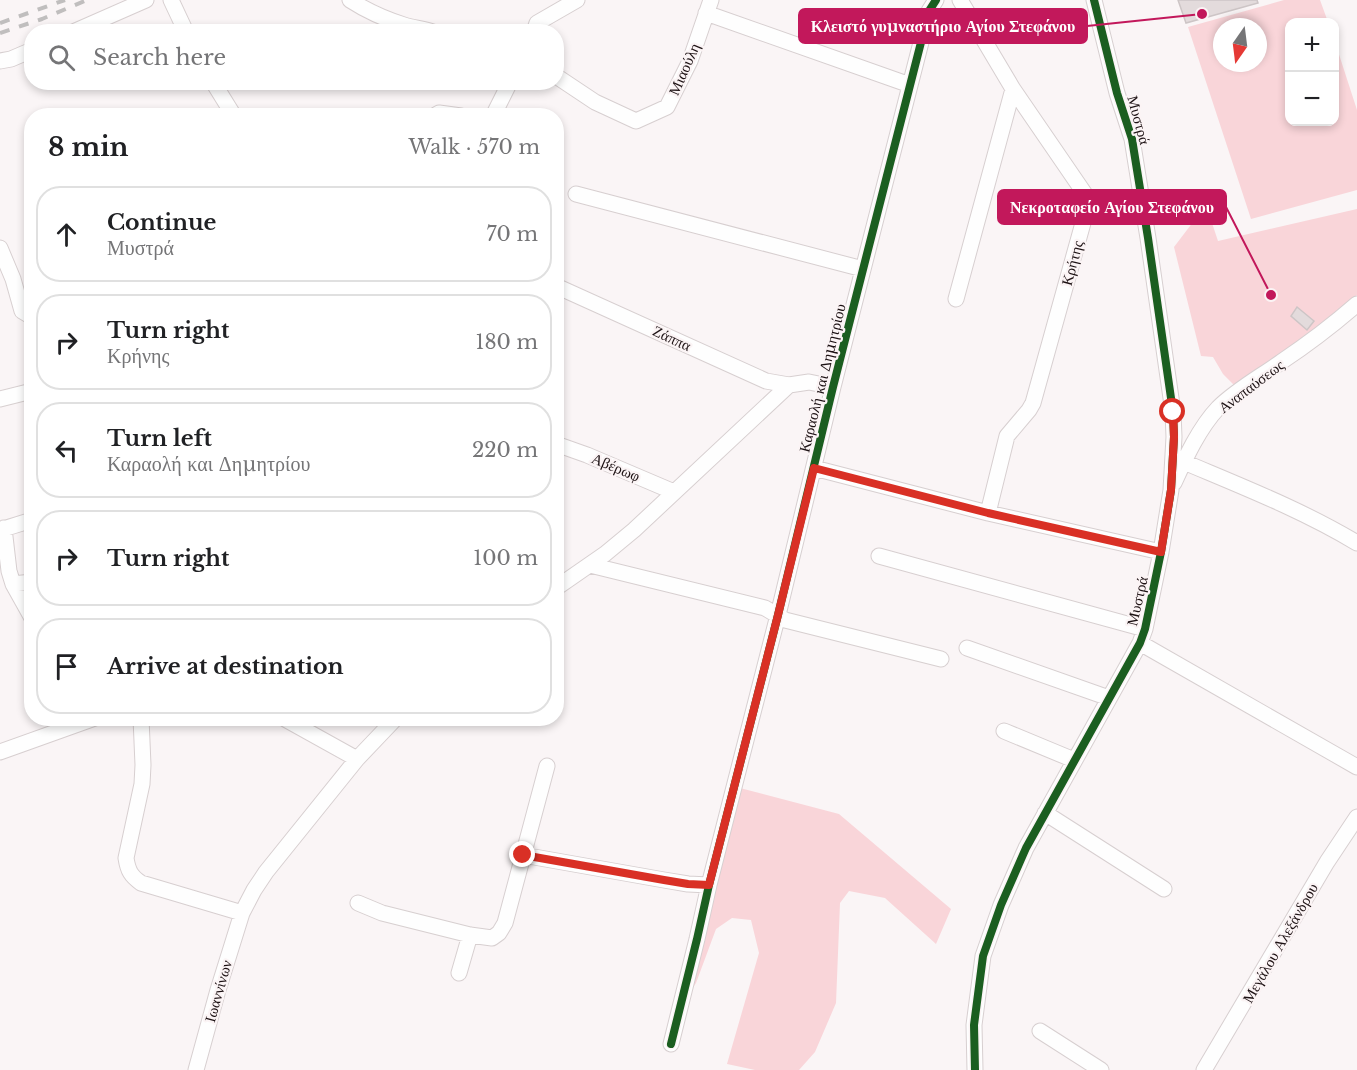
<!DOCTYPE html>
<meta charset="utf-8">
<style>
:root{--surface:#fff;--page:#f2f2f2;--text:#202124;--muted:#757577;--line:#e0e0e0}
body{margin:0;font-family:"Libre Baskerville",serif;background:var(--page);color:var(--text)}
.controls{position:absolute;right:18px;top:18px;display:grid;overflow:hidden;border-radius:12px;box-shadow:0 3px 9px #0003}
.controls button{width:54px;height:54px;display:grid;place-items:center;padding:0;border:0;border-bottom:2px solid var(--line);background:var(--surface);color:var(--text);font:30px sans-serif}
.compass{position:absolute;left:1213px;top:18px;width:54px;height:54px;border-radius:50%;background:var(--surface);box-shadow:0 3px 9px #0003;rotate:194deg}
.stop{position:absolute;width:18px;height:18px;margin:-14px;border:4px solid #d93025;border-radius:50%;background:#fff}
.stop.end{background:#d93025;border-color:#fff;box-shadow:0 2px 6px #0008}
.list{margin:0;padding:0;list-style:none}
h2{display:flex;justify-content:space-between;align-items:center;height:78px;margin:0;padding:0 24px;font-size:26px}
h2 small{font-size:20px;font-weight:400;color:var(--muted)}
.list li{display:grid;grid-template-columns:39px 1fr auto;gap:18px;align-items:center;box-sizing:border-box;height:96px;margin:0 12px 12px;padding:0 12px;border:2px solid var(--line);border-radius:24px}
.list b{display:block;font-size:22px;white-space:nowrap}
.list p{margin:0;font-size:20px;white-space:nowrap;color:var(--muted)}
.list em{font-size:20px;font-style:normal;color:var(--muted)}
.icon{flex:none;width:33px;height:33px;fill:none;stroke:currentColor;stroke-width:2;stroke-linecap:round;stroke-linejoin:round}
.map{position:relative;flex:none;width:1357px;height:1070px;overflow:hidden}
.search{position:absolute;background:var(--surface);box-shadow:0 3px 9px #0003;left:24px;top:24px;width:540px;height:66px;display:flex;align-items:center;gap:15px;box-sizing:border-box;padding:0 21px;border-radius:24px;color:var(--muted);font-size:22px}
.panel{position:absolute;background:var(--surface);box-shadow:0 3px 9px #0003;left:24px;top:108px;width:540px;height:618px;border-radius:24px}
.map>svg:first-child{display:block}
.green{fill:#f9d5d9;fill-rule:evenodd}
.building{fill:#e3dbdc;stroke:#cdc5c6;stroke-width:1.5}
.lines{fill:none;stroke-linecap:round;stroke-linejoin:round}
.street-casing{stroke:#d7cfd0;stroke-width:17}
.street{stroke:#fefefe;stroke-width:15}
.rail{stroke:#c0bebe;stroke-width:4;stroke-dasharray:10 10;stroke-linecap:butt}
.cycleway-casing{stroke:#fbf4f5;stroke-width:11}
.cycleway{stroke:#1b5e20;stroke-width:8}
.route{stroke:#d93025;stroke-width:8}
.labels{text-anchor:middle;dominant-baseline:central;stroke-width:4.5;stroke-linejoin:round;paint-order:stroke}
.street-label{font-size:15px;fill:#1c1113;stroke:#fbf4f5}
.leader{fill:none;stroke:#c2185b;stroke-width:2}
.callout-dot{fill:#c2185b;stroke:#fbf4f5;stroke-width:2}
.callout{fill:#c2185b;stroke:#c2185b;stroke-width:2}
.callout-label{font-size:16px;text-anchor:middle;font-weight:bold;fill:#fff}
</style>
<div class="map">
<svg width="1357" height="1070" viewBox="0 0 1357 1070">
<rect width="100%" height="100%" fill="#faf5f6"/>
<!-- green -->
<path class="green" d="M1284,0H1320L1328,22H1290V122H1334L1335,42L1357,110V190L1251,219L1188,27ZM1222,27H1258V63H1222Z
M1206,205L1218,241L1357,209V295L1326,321L1236,387L1223,374L1213,357L1201,356L1174,247Z
M740,788L839,814L951,909L936,944L885,898L849,891L840,903L836,1003L815,1052L799,1070H755L727,1064L759,953L751,920L732,918L716,929L696,983L692,989L715,883Z"/>
<!-- building -->
<path class="building" d="M1178,0H1257L1258,3L1186,23Z
M1297,307L1314,321L1307,330L1291,316Z"/>
<g class="lines">
<defs>
<path id="street" d="M171,0L186,32
M350,0C367,11 385,19 404,25C414,28 424,29 433,32
M960,0L1013,89L1087,197L1088,205L1033,403L1029,410L1007,436L988,513
M706,13L910,85
M73,32L146,0
M534,32L537,23L577,0
M0,61L11,59L32,50
M556,76L595,102L636,121L667,107L690,61L711,0
M213,82L234,116
M434,116L439,113L461,116
M493,116L510,82
M576,194L863,269
M0,248L13,279L22,311L32,317
M556,286L766,381L789,385
M956,299L1013,89
M0,399L32,391
M556,444L587,455L674,492
M1184,462C1243,487 1302,510 1357,543
M814,468L988,513L1161,552
M1174,483C1185,459 1199,428 1218,408C1236,390 1260,377 1281,362C1308,344 1333,325 1357,304
M4,528L9,571L13,584L32,618
M0,530L32,520
M879,556L1145,629
M590,565L765,608L785,620L941,659
M13,584L32,582
M556,588L605,554L634,530L789,385L809,382L833,387
M1140,643L1357,767
M967,648L1109,698
M141,718L143,765L142,784L126,858C128,871 131,876 141,883L242,913L254,890L266,872L357,759
M285,719L357,759L396,718
M1004,731L1074,760
M0,752L95,718
M1045,813L1164,889
M523,855L664,880L688,884L709,885
M358,903L382,913L470,935L492,938L499,933L505,923L547,766
M459,973L470,935
M1040,1031L1101,1070
M671,1044L697,939L709,885L778,615L833,387L929,11L936,0
M196,1070L218,990L242,913
M975,1070L974,1025L983,956L1001,905L1026,848L1140,643L1145,629L1161,552L1171,490L1174,437L1173,412L1148,238L1132,139L1117,93L1094,0
M1204,1070L1327,862L1357,817"/>
</defs>
<!-- street casing -->
<use href="#street" class="street-casing"/>
<!-- street -->
<use href="#street" class="street"/>
<!-- rail -->
<path class="rail" d="M0,23L65,0
M0,33L42,19L87,0"/>
<defs>
<path id="cycleway" d="M671,1044L697,939L709,885L778,615L833,387L929,11L936,0
M975,1070L974,1025L983,956L1001,905L1026,848L1140,643L1145,629L1161,552L1171,490L1174,437L1173,412L1148,238L1132,139L1117,93L1094,0"/>
</defs>
<!-- cycleway casing -->
<use href="#cycleway" class="cycleway-casing"/>
<!-- cycleway -->
<use href="#cycleway" class="cycleway"/>
</g>
<g class="lines">
<!-- route -->
<path class="route" d="M523,855L664,880L688,884L709,885L778,615L814,468L988,513L1161,552L1171,490L1174,437L1173,412"/>
</g>
<g class="labels">
<!-- street labels -->
<g class="street-label">
<text transform="translate(684 69) rotate(-66)">Μιαούλη</text>
<text transform="translate(1139 120) rotate(75)">Μυστρά</text>
<text transform="translate(1072 263) rotate(-75)">Κρήτης</text>
<text transform="translate(672 338) rotate(25)">Ζάππα</text>
<text transform="translate(822 378) rotate(-76)">Καραολή και Δημητρίου</text>
<text transform="translate(1251 386) rotate(-37)">Αναπαύσεως</text>
<text transform="translate(616 467) rotate(23)">Αβέρωφ</text>
<text transform="translate(1137 601) rotate(-77)">Μυστρά</text>
<text transform="translate(1280 943) rotate(-60)">Μεγάλου Αλεξάνδρου</text>
<text transform="translate(218 991) rotate(-74)">Ιωαννίνων</text>
</g>
</g>
<!-- callouts -->
<path class="leader" d="M1202 14L1087 26M1271 295L1226 207"/>
<g class="callout-dot">
<circle cx="1202" cy="14" r="6"/>
<circle cx="1271" cy="295" r="6"/>
</g>
<g class="callout">
<rect x="799" y="9" width="288" height="34" rx="6"/>
<rect x="998" y="190" width="228" height="34" rx="6"/>
</g>
<g class="callout-label">
<text x="943" y="32">Κλειστό γυμναστήριο Αγίου Στεφάνου</text>
<text x="1112" y="213">Νεκροταφείο Αγίου Στεφάνου</text>
</g>
</svg>
<div class="controls">
<button>+</button>
<button>−</button>
</div>
<svg class="compass" viewBox="-18 -18 36 36"><path d="M0-13l5 13h-10z" fill="#e53935"/><path d="M0 13l5-13h-10z" fill="#757577"/></svg>
<div class="stop" style="left:1173px;top:412px"></div>
<div class="stop end" style="left:523px;top:855px"></div>
<div class="search"><svg class="icon" aria-label="search" viewBox="0 0 24 24"><circle cx="10" cy="10" r="6"/><path d="M15 15l6 6"/></svg>Search here</div>
<section class="panel">
<h2>8 min<small>Walk · 570 m</small></h2>
<ul class="list">
<li><svg class="icon" aria-label="ahead" viewBox="0 0 24 24"><path d="M12 20V5M6 11l6-6 6 6"/></svg><div><b>Continue</b><p>Μυστρά</p></div><em>70 m</em></li>
<li><svg class="icon" aria-label="right" viewBox="0 0 24 24"><path d="M7 20v-9h11M14 6l5 5-5 5"/></svg><div><b>Turn right</b><p>Κρήνης</p></div><em>180 m</em></li>
<li><svg class="icon" aria-label="left" viewBox="0 0 24 24"><path d="M17 20v-9H6M10 6l-5 5 5 5"/></svg><div><b>Turn left</b><p>Καραολή και Δημητρίου</p></div><em>220 m</em></li>
<li><svg class="icon" aria-label="right" viewBox="0 0 24 24"><path d="M7 20v-9h11M14 6l5 5-5 5"/></svg><div><b>Turn right</b></div><em>100 m</em></li>
<li><svg class="icon" aria-label="arrive" viewBox="0 0 24 24"><path d="M6 21V4h12l-3 4 3 4H6"/></svg><div><b>Arrive at destination</b></div></li>
</ul>
</section>
</div>
